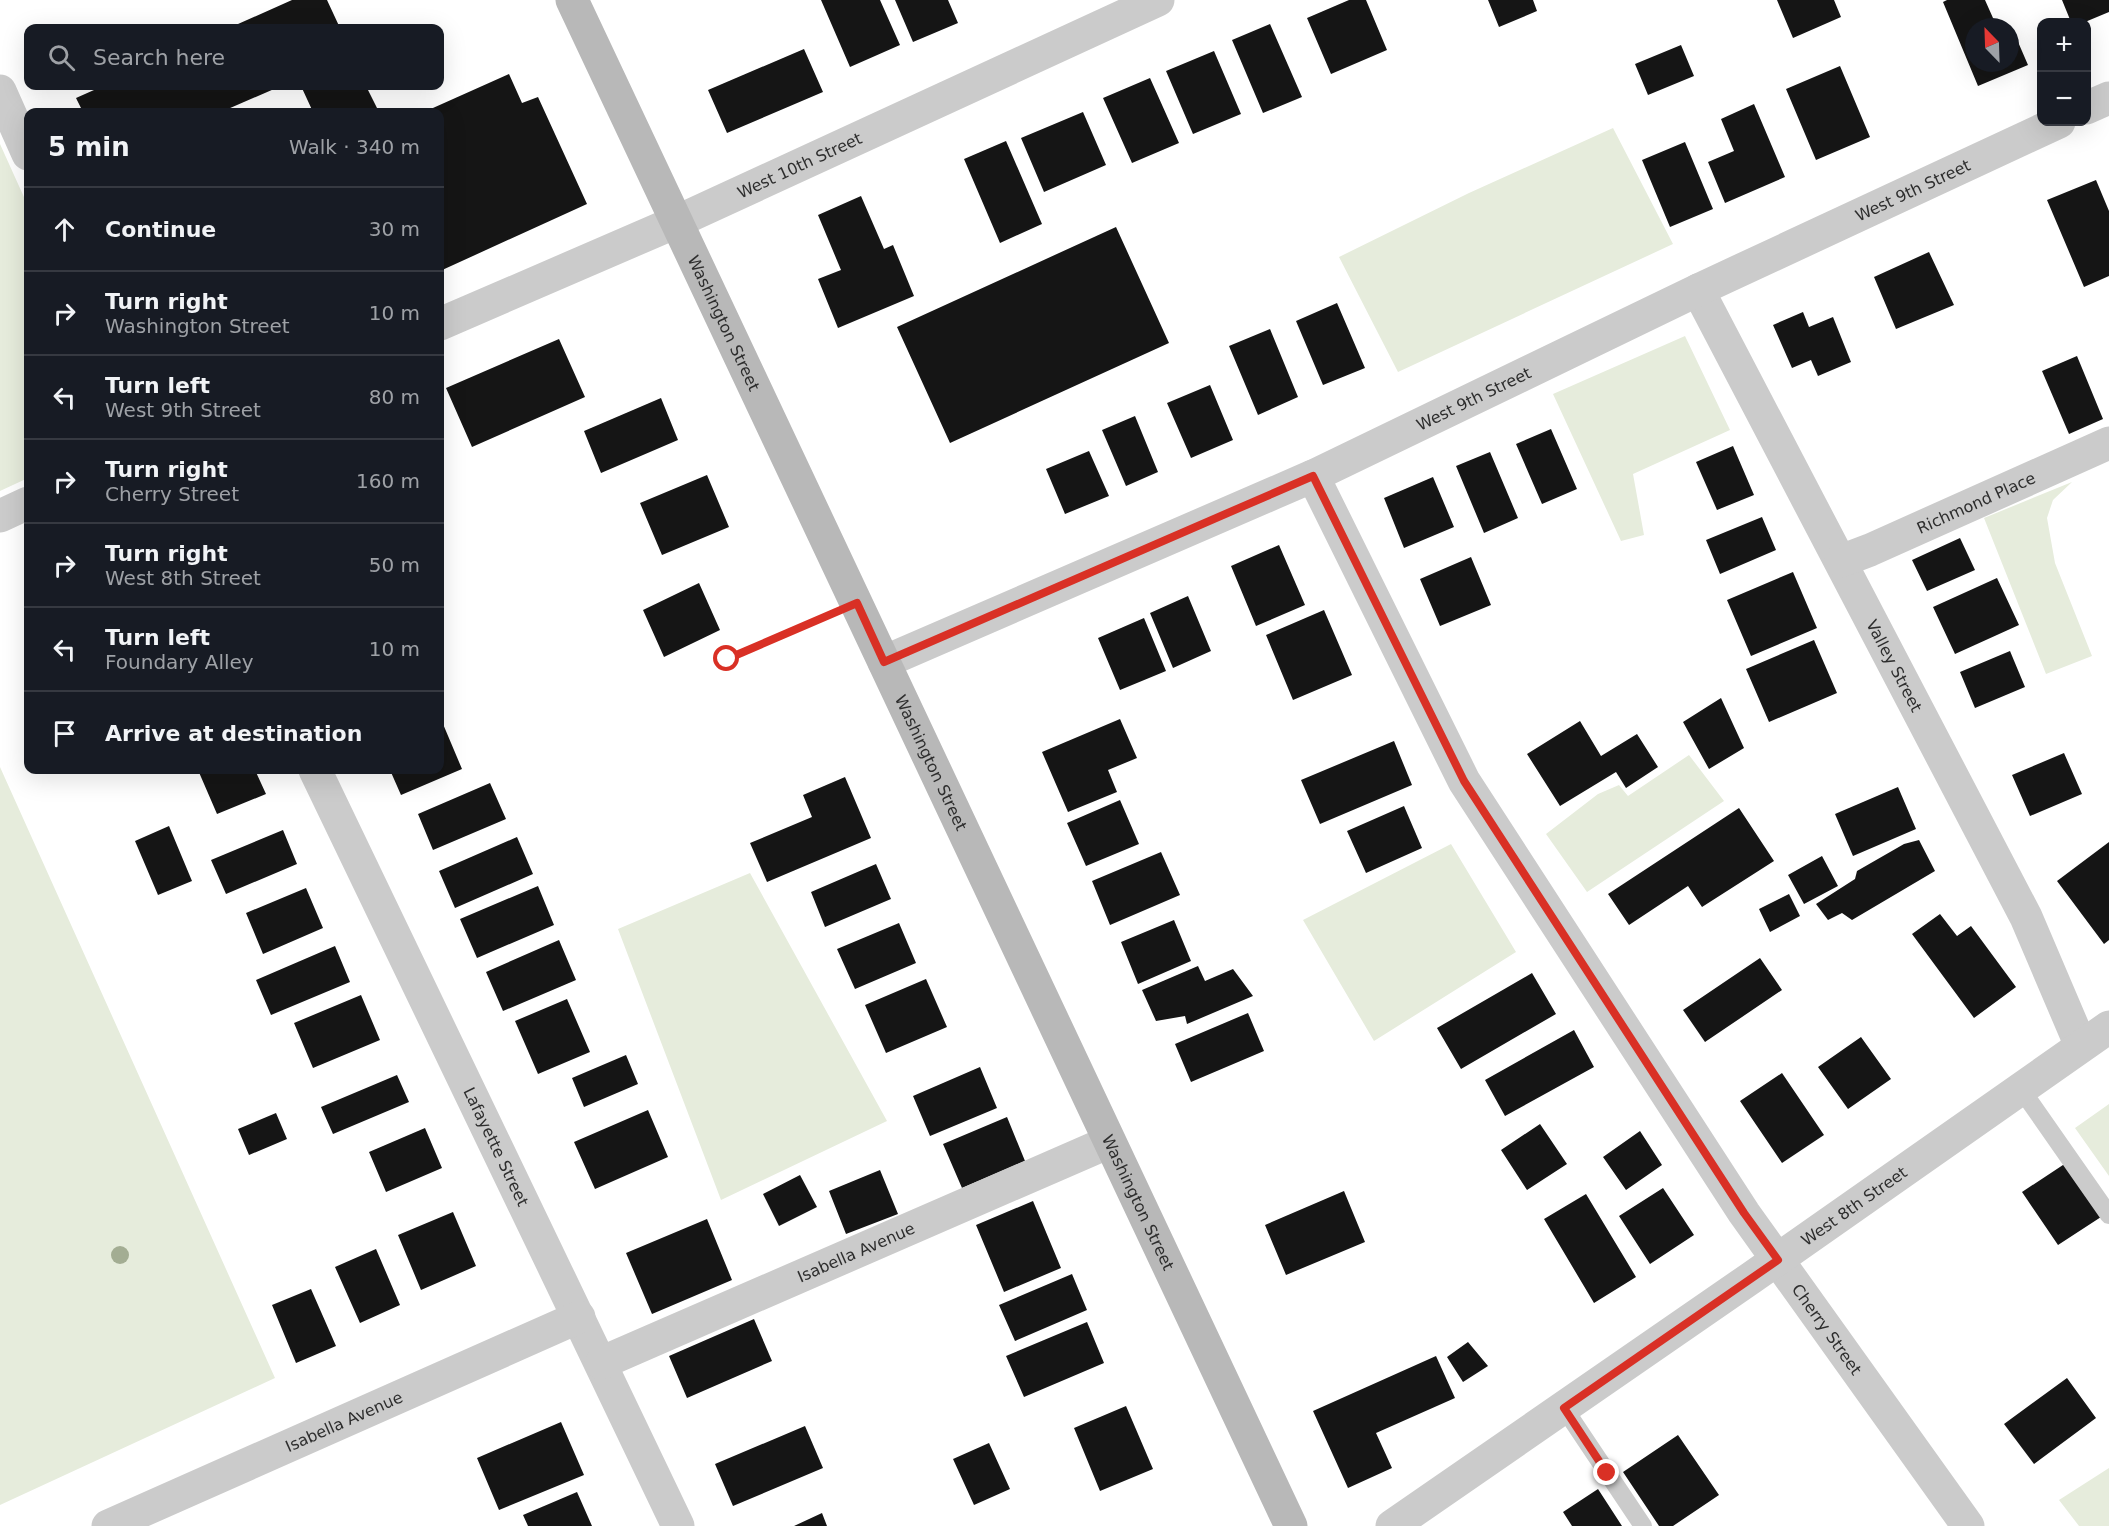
<!DOCTYPE html>
<meta charset="utf-8">
<style>
:root{--surface:#171b24;--page:#242831;--text:#f1f3f6;--muted:#9ea1a6;--line:#363941}
body{margin:0;font-family:"DejaVu Sans",sans-serif;background:var(--page);color:var(--text)}
.controls{position:absolute;right:18px;top:18px;display:grid;overflow:hidden;border-radius:12px;box-shadow:0 6px 24px #0002}
.controls button{width:54px;height:54px;display:grid;place-items:center;padding:0;border:0;border-bottom:2px solid var(--line);background:var(--surface);color:var(--text);font:30px sans-serif}
.compass{position:absolute;left:1965px;top:18px;width:54px;height:54px;border-radius:50%;background:var(--surface);box-shadow:0 6px 24px #0002;rotate:337deg}
.stop{position:absolute;width:18px;height:18px;margin:-14px;border:4px solid #d93025;border-radius:50%;background:#fff}
.stop.end{background:#d93025;border-color:#fff;box-shadow:0 2px 6px #0008}
.list{margin:0;padding:0;list-style:none}
h2{display:flex;justify-content:space-between;align-items:center;height:78px;margin:0;padding:0 24px;font-size:26px}
h2 small{font-size:20px;font-weight:400;color:var(--muted)}
.list li{display:grid;grid-template-columns:39px 1fr auto;gap:18px;align-items:center;box-sizing:border-box;height:84px;padding:0 24px;border-top:2px solid var(--line)}
.list b{display:block;font-size:22px;white-space:nowrap}
.list p{margin:0;font-size:20px;white-space:nowrap;color:var(--muted)}
.list em{font-size:20px;font-style:normal;color:var(--muted)}
.icon{flex:none;width:33px;height:33px;fill:none;stroke:currentColor;stroke-width:2;stroke-linecap:round;stroke-linejoin:round}
.map{position:relative;flex:none;width:2109px;height:1526px;overflow:hidden}
.search{position:absolute;background:var(--surface);box-shadow:0 6px 24px #0002;left:24px;top:24px;width:420px;height:66px;display:flex;align-items:center;gap:15px;box-sizing:border-box;padding:0 21px;border-radius:12px;color:var(--muted);font-size:22px}
.panel{position:absolute;background:var(--surface);box-shadow:0 6px 24px #0002;left:24px;top:108px;width:420px;height:666px;border-radius:12px}
.map>svg:first-child{display:block}
.green{fill:#e6ecdc}
.building{fill:#151515}
.lines{fill:none;stroke-linecap:round;stroke-linejoin:round}
.path{stroke:#cbcbcb;stroke-width:4;stroke-dasharray:3 3;stroke-linecap:butt}
.service{stroke:#cbcbcb;stroke-width:18}
.minor{stroke:#cbcbcb;stroke-width:33}
.secondary{stroke:#b8b8b8;stroke-width:33}
.tree{fill:#a3ad93}
.route{stroke:#d93025;stroke-width:8}
.labels{text-anchor:middle;dominant-baseline:central;stroke-width:6;stroke-linejoin:round;paint-order:stroke}
.street-label{font-size:16px;fill:#2e2e2e;stroke:#fff}
</style>
<div class="map">
<svg width="2109" height="1526" viewBox="0 0 2109 1526">
<rect width="100%" height="100%" fill="#fff"/>
<!-- green -->
<path class="green" d="M1613,128L1673,244L1398,372L1339,257L1469,193Z
M0,144L28,206V478L0,491Z
M1685,336L1730,430L1633,474L1644,535L1621,541L1553,394Z
M2072,482L2053,500L2047,518L2055,563L2092,656L2046,674L1984,518Z
M1689,755L1724,801L1587,892L1546,834L1598,794L1619,785L1628,796Z
M0,767L275,1378L0,1505Z
M1451,844L1516,952L1374,1041L1303,920Z
M750,873L887,1121L721,1200L618,929Z
M2109,1104V1176L2075,1128Z
M2109,1468V1526H2079L2059,1500Z"/>
<!-- building -->
<path class="building" d="M292,0H327L340,28H229Z
M821,0H880L900,45L850,67Z
M895,0H948L958,23L913,42Z
M1349,0H1366L1387,50L1331,74L1307,18Z
M1488,0H1533L1537,11L1499,27Z
M1777,0H1834L1841,17L1793,38Z
M1947,0H1985L1997,27H1974V63H2010V29L2012,28L2028,65L1978,86L1943,2Z
M2062,0H2109V12L2085,22H2071Z
M1270,24L1302,97L1263,113L1232,40Z
M1681,45L1694,76L1648,95L1635,64Z
M804,49L823,92L727,133L708,90Z
M1214,51L1241,114L1193,134L1166,71Z
M1840,66L1870,137L1816,160L1786,89Z
M509,74L522,103L538,97L587,204L440,271V112H424Z
M1150,78L1179,143L1132,163L1103,98Z
M103,86H281L221,112H83L76,98Z
M301,86H366L379,112H313Z
M1754,104L1785,177L1725,203L1708,162L1734,151L1721,119Z
M1083,112L1106,165L1044,192L1021,138Z
M1006,141L1042,224L1000,243L964,159Z
M1685,142L1713,209L1670,227L1642,160Z
M2096,180L2109,211V276L2084,287L2047,200Z
M861,196L884,249L893,245L914,296L838,328L818,279L841,270L818,215Z
M1116,227L1169,343L950,443L897,327Z
M1929,252L1954,305L1896,329L1874,277Z
M1337,303L1365,368L1323,385L1296,321Z
M1803,312L1809,327L1833,317L1851,362L1818,376L1811,360L1792,368L1773,325Z
M1270,329L1298,397L1258,415L1229,346Z
M559,339L585,397L472,447L446,388Z
M2077,356L2103,419L2069,434L2042,371Z
M1210,385L1233,440L1191,458L1167,403Z
M661,398L678,440L601,473L584,431Z
M1135,416L1158,472L1126,486L1102,430Z
M1551,429L1577,489L1542,504L1516,444Z
M1733,446L1754,495L1717,510L1696,462Z
M1089,451L1109,496L1065,514L1046,469Z
M1490,452L1518,518L1484,533L1456,466Z
M707,475L729,527L662,555L640,503Z
M1433,477L1454,527L1404,548L1384,498Z
M1762,517L1776,550L1720,574L1706,540Z
M1960,538L1975,570L1927,591L1912,560Z
M1279,545L1305,605L1256,626L1231,566Z
M1471,557L1491,605L1440,626L1420,579Z
M1793,572L1817,628L1751,656L1727,600Z
M1997,578L2019,625L1955,654L1933,607Z
M699,583L720,630L664,657L643,610Z
M1188,596L1211,651L1173,668L1150,613Z
M1324,610L1352,675L1293,700L1266,635Z
M1144,618L1166,671L1120,690L1098,638Z
M1814,640L1837,693L1769,722L1746,669Z
M2010,651L2025,687L1975,708L1960,672Z
M1721,698L1744,748L1709,769L1683,722Z
M1120,719L1137,758L1108,770L1117,792L1068,812L1042,752Z
M1580,721L1601,756L1637,734L1658,767L1626,788L1616,772L1560,806L1527,754Z
M443,724L462,769L401,795L390,770H440V725Z
M1394,741L1412,785L1320,824L1301,780Z
M2064,753L2082,794L2030,816L2012,775Z
M198,770H255L266,794L217,814Z
M845,777L871,838L767,882L750,843L812,817L803,795Z
M490,783L506,819L433,850L418,814Z
M1898,787L1916,829L1853,856L1835,814Z
M1120,800L1139,844L1086,866L1067,823Z
M1404,806L1422,848L1366,873L1347,831Z
M1739,808L1774,861L1702,907L1688,886L1629,925L1608,894Z
M169,826L192,881L158,895L135,841Z
M283,830L297,864L226,894L211,860Z
M517,837L533,874L455,908L439,871Z
M1919,840L1935,871L1852,920L1842,913L1828,920L1816,904L1855,879L1857,871L1904,844Z
M2109,842V940L2104,944L2057,881Z
M1161,852L1180,895L1110,925L1092,881Z
M1822,856L1838,886L1804,904L1788,875Z
M876,864L891,899L825,927L811,892Z
M538,886L554,925L477,958L460,919Z
M306,888L323,928L263,954L246,913Z
M1789,894L1800,916L1770,932L1759,909Z
M1940,914L1957,936L1971,926L2016,987L1974,1018L1912,934Z
M1174,920L1191,961L1138,984L1121,942Z
M899,923L916,963L855,989L837,949Z
M559,940L576,980L503,1011L486,972Z
M335,946L350,982L271,1015L256,980Z
M1760,958L1782,990L1705,1042L1683,1010Z
M1198,966L1205,981L1233,969L1253,996L1187,1024L1185,1016L1156,1021L1142,990Z
M1532,973L1556,1014L1461,1069L1437,1028Z
M926,979L947,1027L886,1053L865,1005Z
M361,995L380,1040L313,1068L294,1023Z
M567,999L590,1052L538,1074L515,1021Z
M1248,1013L1264,1051L1191,1082L1175,1044Z
M1574,1030L1594,1067L1505,1116L1485,1080Z
M1861,1037L1891,1079L1848,1109L1818,1067Z
M626,1055L638,1084L584,1107L572,1078Z
M980,1067L997,1108L930,1136L913,1096Z
M1782,1073L1824,1135L1782,1163L1740,1101Z
M397,1075L409,1102L333,1134L321,1107Z
M648,1110L668,1157L595,1189L574,1142Z
M276,1113L287,1139L249,1155L238,1129Z
M1007,1117L1025,1161L962,1188L943,1144Z
M1540,1124L1567,1164L1527,1190L1501,1150Z
M425,1128L442,1168L386,1192L369,1152Z
M1640,1131L1662,1165L1626,1190L1603,1157Z
M2066,1163L2101,1217L2058,1245L2022,1192Z
M880,1170L898,1214L846,1234L829,1191Z
M800,1175L817,1207L779,1226L763,1194Z
M1663,1188L1694,1235L1650,1264L1619,1216Z
M1344,1191L1365,1242L1286,1275L1265,1225Z
M1586,1194L1636,1277L1594,1303L1544,1219Z
M1033,1201L1061,1268L1004,1292L976,1225Z
M453,1212L476,1266L421,1290L398,1235Z
M707,1219L732,1280L652,1314L626,1253Z
M376,1249L400,1305L360,1323L335,1267Z
M1072,1274L1087,1310L1015,1341L999,1305Z
M311,1289L336,1346L296,1363L272,1305Z
M754,1319L772,1361L687,1398L669,1356Z
M1087,1322L1104,1363L1024,1397L1006,1356Z
M1468,1342L1488,1366L1463,1382L1447,1357Z
M1436,1356L1455,1398L1376,1433L1392,1468L1348,1488L1313,1411Z
M2067,1378L2096,1418L2034,1464L2004,1424Z
M1126,1406L1153,1469L1100,1491L1074,1428Z
M561,1422L584,1475L499,1510L477,1458Z
M805,1426L823,1468L733,1506L715,1464Z
M1678,1435L1719,1495L1673,1526H1659L1623,1472Z
M989,1443L1010,1489L974,1505L953,1459Z
M1598,1489L1622,1526H1572L1563,1512Z
M577,1492L592,1526H528L523,1515Z
M822,1513L827,1526H794Z"/>
<g class="lines">
<!-- path -->
<path class="path" d="M727,659L823,617"/>
<!-- service -->
<path class="service" d="M2021,1089L2109,1215
M1564,1408L1643,1526"/>
<!-- minor -->
<g class="minor">
<path d="M0,91L28,154"/>
<path d="M2086,108L2109,98"/>
<path id="s1" d="M1698,290L2026,917L2081,1046"/>
<path id="s2" d="M440,324L676,222L1158,0"/>
<path id="s3" d="M1313,476L1464,781L1744,1213L1968,1526"/>
<path d="M0,516L28,503"/>
<path id="s4" d="M1841,561L1870,550L2109,443"/>
<path id="s5" d="M884,662L1313,476L1698,290L2059,122"/>
<path id="s6" d="M315,770C437,1021 557,1274 678,1526"/>
<path id="s7" d="M601,1363L1109,1142"/>
<path id="s8" d="M108,1526L579,1317"/>
<path id="s9" d="M1392,1526L1751,1278L2109,1027"/>
</g>
<!-- secondary -->
<path class="secondary" id="s10" d="M572,0L1291,1526"/>
</g>
<!-- trees -->
<circle class="tree" cx="120" cy="1255" r="9"/>
<g class="lines">
<!-- route -->
<path class="route" d="M727,659L857,603L884,662L1313,476L1464,781L1744,1213L1778,1260L1564,1408L1607,1473"/>
</g>
<g class="labels">
<!-- street labels -->
<g class="street-label">
<text stroke="none"><textPath href="#s2" startOffset="393">West 10th Street</textPath></text>
<text stroke="none"><textPath href="#s5" startOffset="1132">West 9th Street</textPath></text>
<text stroke="none"><textPath href="#s10" startOffset="357">Washington Street</textPath></text>
<text stroke="none"><textPath href="#s5" startOffset="646">West 9th Street</textPath></text>
<text stroke="none"><textPath href="#s4" startOffset="147">Richmond Place</textPath></text>
<text stroke="none"><textPath href="#s1" startOffset="424">Valley Street</textPath></text>
<text stroke="none"><textPath href="#s10" startOffset="843">Washington Street</textPath></text>
<text stroke="none"><textPath href="#s6" startOffset="418">Lafayette Street</textPath></text>
<text stroke="none"><textPath href="#s10" startOffset="1329">Washington Street</textPath></text>
<text stroke="none"><textPath href="#s9" startOffset="562">West 8th Street</textPath></text>
<text stroke="none"><textPath href="#s7" startOffset="278">Isabella Avenue</textPath></text>
<text stroke="none"><textPath href="#s3" startOffset="998">Cherry Street</textPath></text>
<text stroke="none"><textPath href="#s8" startOffset="258">Isabella Avenue</textPath></text>
</g>
</g>
</svg>
<div class="controls">
<button>+</button>
<button>−</button>
</div>
<svg class="compass" viewBox="-18 -18 36 36"><path d="M0-13l5 13h-10z" fill="#e53935"/><path d="M0 13l5-13h-10z" fill="#9ea1a6"/></svg>
<div class="stop" style="left:727px;top:659px"></div>
<div class="stop end" style="left:1607px;top:1473px"></div>
<div class="search"><svg class="icon" aria-label="search" viewBox="0 0 24 24"><circle cx="10" cy="10" r="6"/><path d="M15 15l6 6"/></svg>Search here</div>
<section class="panel">
<h2>5 min<small>Walk · 340 m</small></h2>
<ul class="list">
<li><svg class="icon" aria-label="ahead" viewBox="0 0 24 24"><path d="M12 20V5M6 11l6-6 6 6"/></svg><div><b>Continue</b></div><em>30 m</em></li>
<li><svg class="icon" aria-label="right" viewBox="0 0 24 24"><path d="M7 20v-9h11M14 6l5 5-5 5"/></svg><div><b>Turn right</b><p>Washington Street</p></div><em>10 m</em></li>
<li><svg class="icon" aria-label="left" viewBox="0 0 24 24"><path d="M17 20v-9H6M10 6l-5 5 5 5"/></svg><div><b>Turn left</b><p>West 9th Street</p></div><em>80 m</em></li>
<li><svg class="icon" aria-label="right" viewBox="0 0 24 24"><path d="M7 20v-9h11M14 6l5 5-5 5"/></svg><div><b>Turn right</b><p>Cherry Street</p></div><em>160 m</em></li>
<li><svg class="icon" aria-label="right" viewBox="0 0 24 24"><path d="M7 20v-9h11M14 6l5 5-5 5"/></svg><div><b>Turn right</b><p>West 8th Street</p></div><em>50 m</em></li>
<li><svg class="icon" aria-label="left" viewBox="0 0 24 24"><path d="M17 20v-9H6M10 6l-5 5 5 5"/></svg><div><b>Turn left</b><p>Foundary Alley</p></div><em>10 m</em></li>
<li><svg class="icon" aria-label="arrive" viewBox="0 0 24 24"><path d="M6 21V4h12l-3 4 3 4H6"/></svg><div><b>Arrive at destination</b></div></li>
</ul>
</section>
</div>
